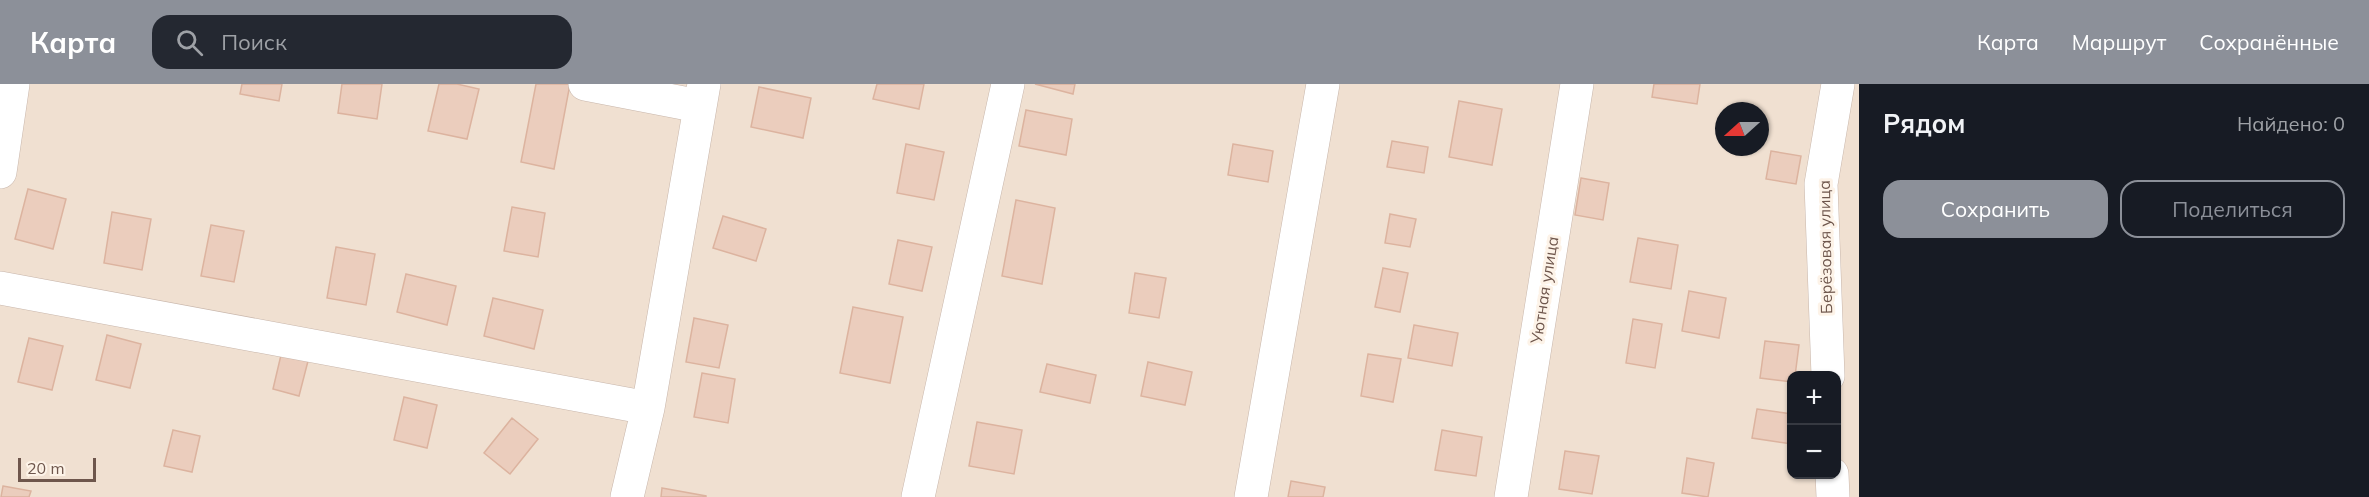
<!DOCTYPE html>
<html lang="ru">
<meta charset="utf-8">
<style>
:root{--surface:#171b24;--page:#242831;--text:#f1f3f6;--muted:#9ea1a6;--line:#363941;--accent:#8c9099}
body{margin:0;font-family:Mulish,sans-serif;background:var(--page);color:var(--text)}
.controls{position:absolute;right:18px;bottom:18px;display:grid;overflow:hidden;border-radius:12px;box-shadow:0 2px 4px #0004}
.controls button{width:54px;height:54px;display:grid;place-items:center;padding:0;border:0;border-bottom:2px solid var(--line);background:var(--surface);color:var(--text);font:30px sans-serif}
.compass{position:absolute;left:1715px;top:18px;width:54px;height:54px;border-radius:50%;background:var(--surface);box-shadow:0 2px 4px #0004;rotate:249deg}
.scale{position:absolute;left:18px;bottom:15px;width:78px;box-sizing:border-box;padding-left:6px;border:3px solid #6e564c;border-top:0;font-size:16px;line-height:21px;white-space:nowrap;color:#6e564c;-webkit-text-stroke:4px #fdf3e8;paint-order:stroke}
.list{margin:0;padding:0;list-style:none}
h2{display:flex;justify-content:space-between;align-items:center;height:78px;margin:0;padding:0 24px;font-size:26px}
h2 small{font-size:20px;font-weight:400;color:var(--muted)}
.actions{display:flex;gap:12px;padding:18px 24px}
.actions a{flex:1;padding:14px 0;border:2px solid var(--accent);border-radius:18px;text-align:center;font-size:21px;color:var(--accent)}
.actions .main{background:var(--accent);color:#fff}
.icon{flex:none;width:33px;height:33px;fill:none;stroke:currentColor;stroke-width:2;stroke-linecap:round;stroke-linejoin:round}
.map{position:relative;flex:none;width:1859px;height:413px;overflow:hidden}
header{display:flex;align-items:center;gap:36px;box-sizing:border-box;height:84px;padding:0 30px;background:var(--accent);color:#fff}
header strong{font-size:28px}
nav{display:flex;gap:33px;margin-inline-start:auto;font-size:21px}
.search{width:420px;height:54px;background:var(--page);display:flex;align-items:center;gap:15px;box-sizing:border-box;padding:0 21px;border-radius:18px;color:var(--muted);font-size:22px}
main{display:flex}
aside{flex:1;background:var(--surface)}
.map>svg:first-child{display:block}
.residential{fill:#f0e0d1;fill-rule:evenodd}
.building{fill:#ebcdbd;stroke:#dcb39f;stroke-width:1.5}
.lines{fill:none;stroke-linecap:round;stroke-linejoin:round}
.minor-casing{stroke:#c8b6ab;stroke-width:34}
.minor{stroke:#fff;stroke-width:33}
.labels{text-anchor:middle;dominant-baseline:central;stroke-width:6;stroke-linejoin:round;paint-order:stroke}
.street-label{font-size:16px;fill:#6e564c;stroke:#fdf3e8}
</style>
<header>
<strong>Карта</strong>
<div class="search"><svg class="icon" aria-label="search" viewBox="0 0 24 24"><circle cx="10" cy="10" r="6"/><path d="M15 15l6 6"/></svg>Поиск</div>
<nav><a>Карта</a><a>Маршрут</a><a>Сохранённые</a></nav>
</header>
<main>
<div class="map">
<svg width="1859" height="413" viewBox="0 0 1859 413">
<rect width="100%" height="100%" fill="#f9efe2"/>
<!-- residential -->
<path class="residential" d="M0,0H1859V413H0ZM1724,27H1760V63H1724ZM1792,292H1836V390H1792Z"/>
<!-- building -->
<path class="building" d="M242,0H282L279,17L240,10Z
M342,0H382L377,35L338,29Z
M439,0H457L479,5L467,55L428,47Z
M536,0H570L554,85L521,78Z
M877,0H924L919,25L873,15Z
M1035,0H1075L1073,10Z
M1654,0H1700L1697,20L1652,13Z
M759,3L811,14L803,54L751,43Z
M1459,17L1502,25L1492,81L1449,73Z
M1026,26L1072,35L1066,71L1019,62Z
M1392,57L1428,63L1424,89L1387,83Z
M906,60L944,68L934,116L897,109Z
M1233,60L1273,67L1268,98L1228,91Z
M1771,67L1801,72L1796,100L1766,95Z
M1581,94L1609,99L1603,136L1575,131Z
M28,105L66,115L53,165L15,155Z
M1016,116L1055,124L1042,200L1002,192Z
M512,123L545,129L538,173L504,167Z
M112,128L151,135L142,186L104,179Z
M1390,130L1416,135L1410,163L1385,159Z
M723,132L766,145L756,177L713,164Z
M211,141L244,147L234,198L201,192Z
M1638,154L1678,161L1671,205L1630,198Z
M898,156L932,163L922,207L889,200Z
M336,163L375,170L366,221L327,214Z
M1383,184L1408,189L1400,228L1375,223Z
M1135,189L1166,194L1159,234L1129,229Z
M406,190L456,202L447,241L397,228Z
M1689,207L1726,214L1719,254L1682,247Z
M493,214L543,226L534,265L484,252Z
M853,223L903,233L890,299L840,289Z
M694,234L728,241L719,284L686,278Z
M1633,235L1662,240L1655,284L1626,279Z
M1414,241L1458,249L1452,282L1408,274Z
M107,251L141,260L130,304L96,296Z
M29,254L63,262L52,306L18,298Z
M1765,257L1799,261L1795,292H1792V298L1760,294Z
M1368,270L1401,275L1393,318L1361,312Z
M281,271L308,277L299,312L273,305Z
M1148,278L1192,288L1185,321L1141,312Z
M1047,280L1096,291L1090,319L1040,308Z
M702,289L735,295L728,339L694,333Z
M404,313L437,321L427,364L394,356Z
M1757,325L1792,330V360L1752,354Z
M512,334L538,355L510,390L484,369Z
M977,338L1022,346L1014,390L969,382Z
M173,346L200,352L192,388L164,382Z
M1442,346L1482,353L1476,392L1435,386Z
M1565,367L1599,372L1592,410L1559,405Z
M1687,374L1714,379L1708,413L1682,409Z
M1291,397L1325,403L1323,413H1288Z
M3,402L31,407L29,413H1Z
M662,404L706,412V413H661Z"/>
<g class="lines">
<defs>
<path id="minor" d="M585,0L699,22
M0,88L13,0
M0,204L648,324
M1828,292L1821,100L1838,0
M1832,390L1833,413
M627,413L648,324L704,0
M918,413L1008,0
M1251,413L1323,0
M1511,413L1577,0"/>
</defs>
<!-- minor casing -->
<use href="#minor" class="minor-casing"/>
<!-- minor -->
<use href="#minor" class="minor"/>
</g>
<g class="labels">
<!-- street labels -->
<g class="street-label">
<text transform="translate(1825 163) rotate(-91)">Берёзовая улица</text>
<text transform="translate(1544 206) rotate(-81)">Уютная улица</text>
</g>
</g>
</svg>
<div class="controls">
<button>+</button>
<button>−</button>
</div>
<svg class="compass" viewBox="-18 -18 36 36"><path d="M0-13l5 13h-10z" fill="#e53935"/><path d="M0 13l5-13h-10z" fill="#9ea1a6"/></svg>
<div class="scale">20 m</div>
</div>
<aside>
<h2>Рядом<small>Найдено: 0</small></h2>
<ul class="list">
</ul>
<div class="actions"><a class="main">Сохранить</a><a>Поделиться</a></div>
</aside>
</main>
